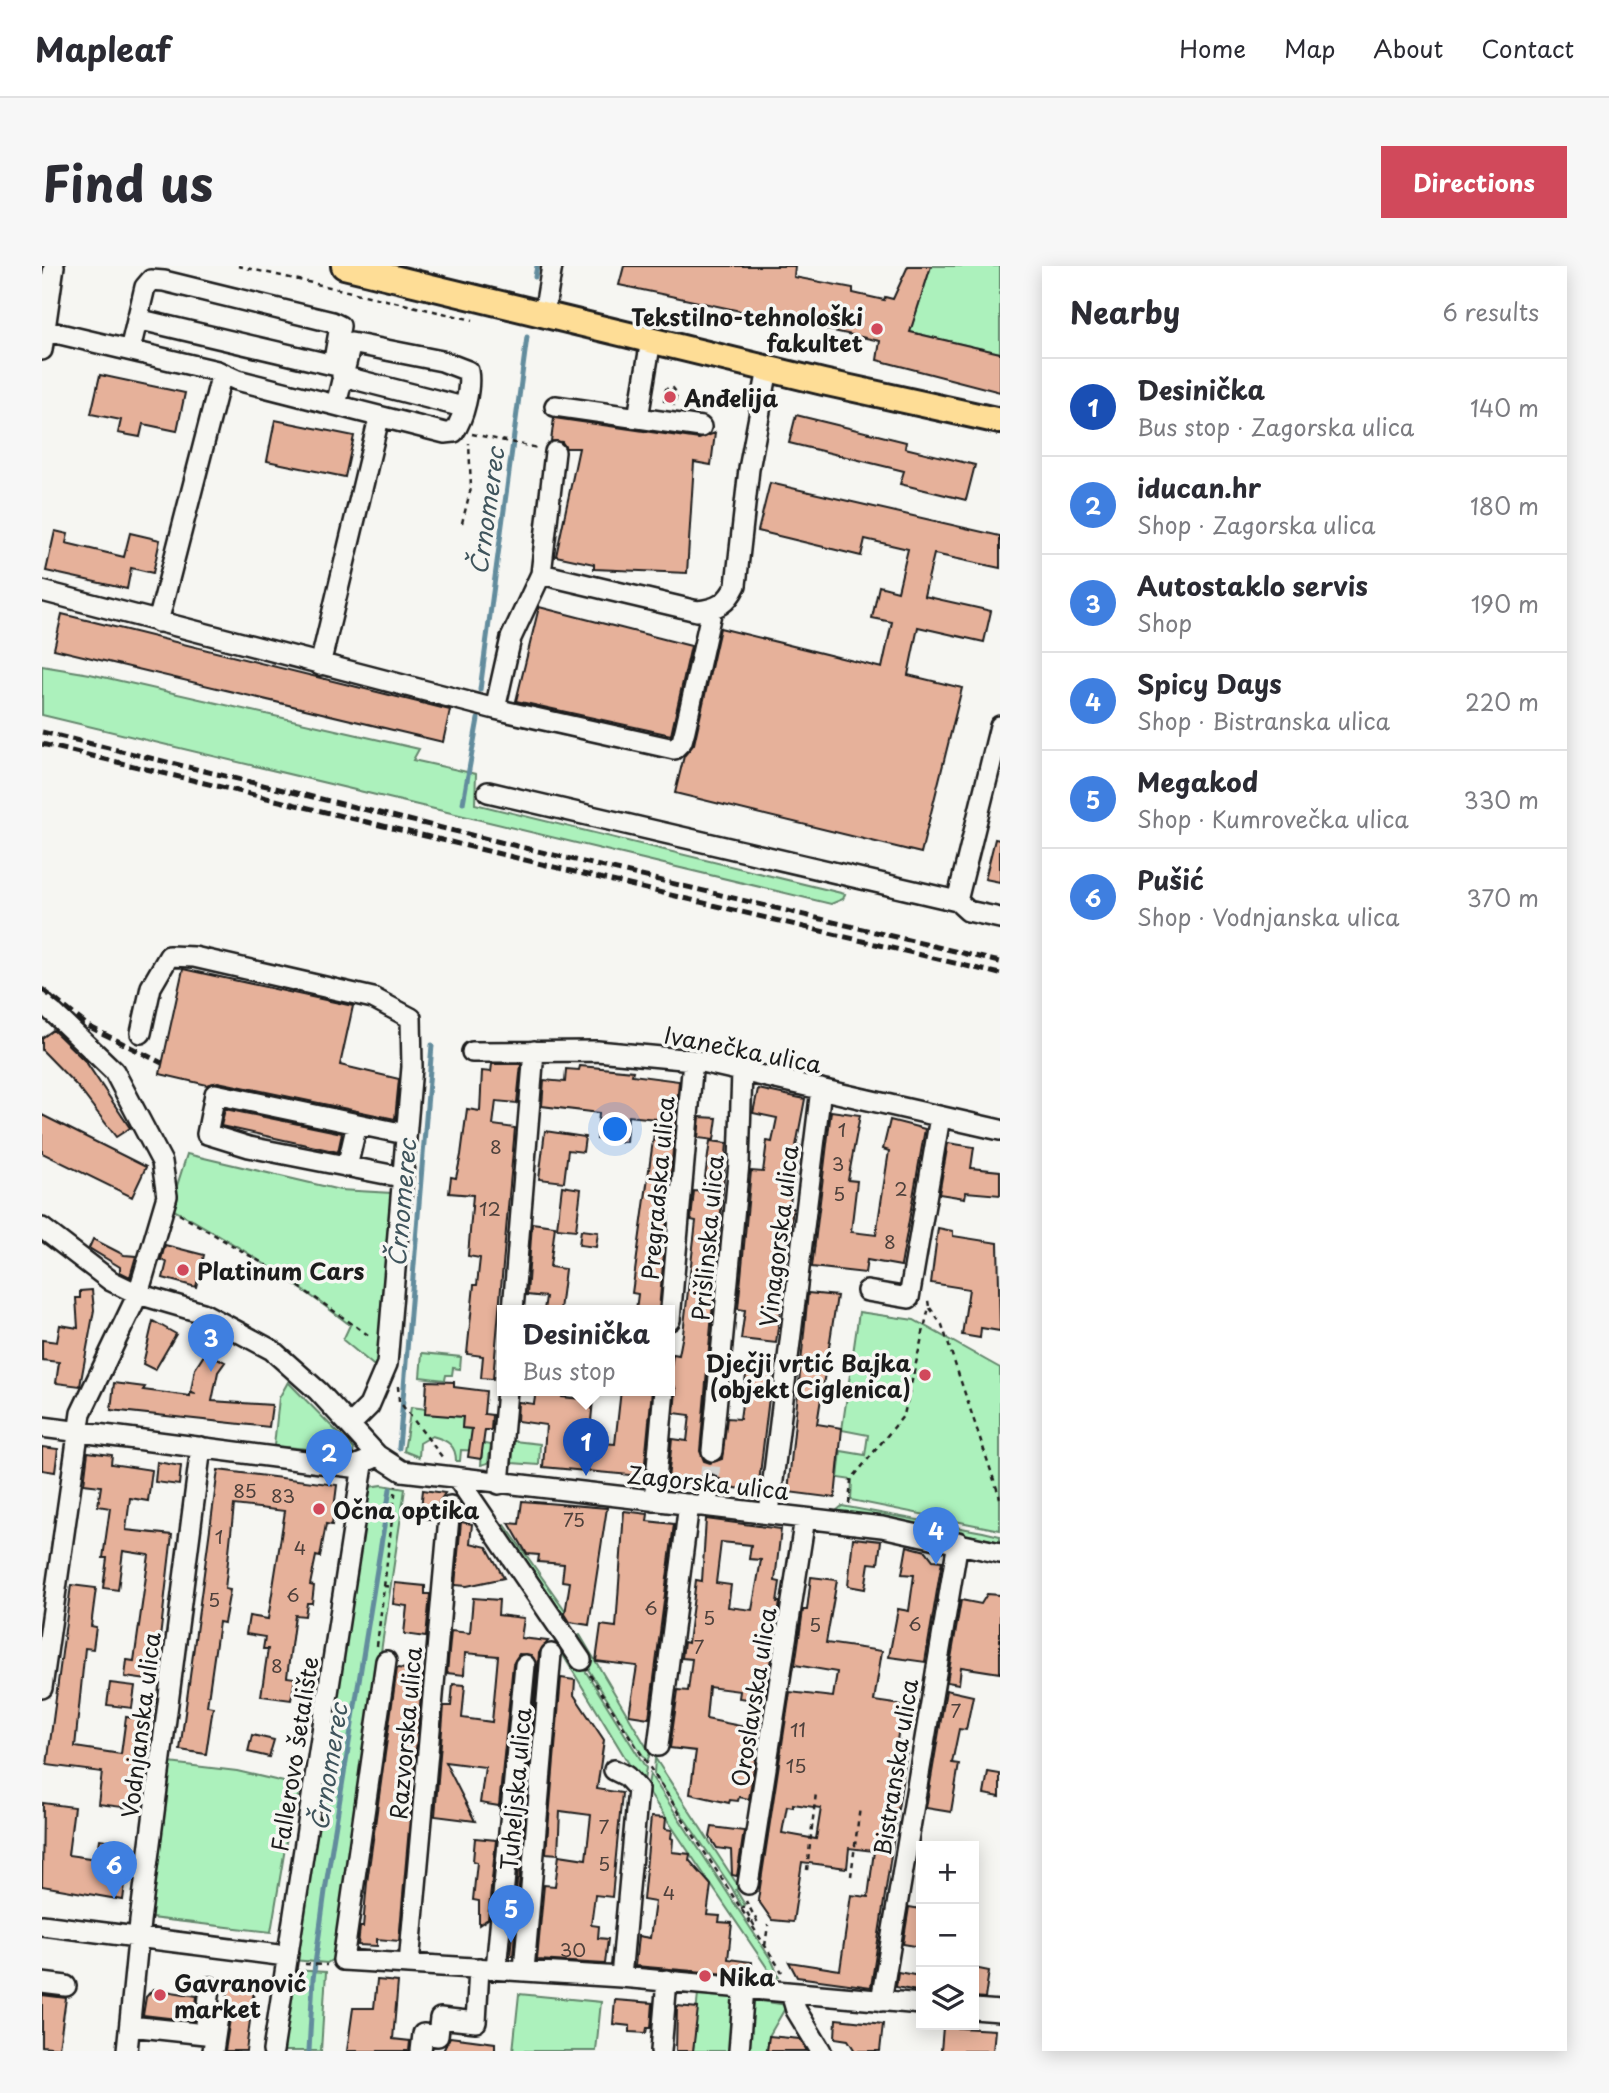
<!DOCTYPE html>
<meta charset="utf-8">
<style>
:root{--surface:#fff;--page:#f7f7f7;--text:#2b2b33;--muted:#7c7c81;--line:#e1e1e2;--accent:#d1495b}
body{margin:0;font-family:"Playpen Sans",sans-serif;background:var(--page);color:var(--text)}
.controls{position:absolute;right:21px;bottom:21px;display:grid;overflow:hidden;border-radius:0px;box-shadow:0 4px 18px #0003}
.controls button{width:63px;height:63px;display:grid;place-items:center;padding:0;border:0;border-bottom:2px solid var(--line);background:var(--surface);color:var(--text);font:35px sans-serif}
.you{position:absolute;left:574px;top:864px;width:24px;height:24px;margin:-18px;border:5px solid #fff;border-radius:50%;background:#1a73e8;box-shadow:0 0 0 10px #1a73e833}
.badge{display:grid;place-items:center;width:46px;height:46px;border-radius:50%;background:var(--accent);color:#fff;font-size:23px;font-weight:700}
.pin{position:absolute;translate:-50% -58px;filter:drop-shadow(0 2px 4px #0008)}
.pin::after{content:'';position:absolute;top:37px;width:24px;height:21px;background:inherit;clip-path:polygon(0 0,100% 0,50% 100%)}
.popup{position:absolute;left:455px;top:1039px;width:178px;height:91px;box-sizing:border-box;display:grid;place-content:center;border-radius:0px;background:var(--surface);filter:drop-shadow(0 2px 5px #0005);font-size:23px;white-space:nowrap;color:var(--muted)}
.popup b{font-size:26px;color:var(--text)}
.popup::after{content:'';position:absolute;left:50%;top:100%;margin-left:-14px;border:14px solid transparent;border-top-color:var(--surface)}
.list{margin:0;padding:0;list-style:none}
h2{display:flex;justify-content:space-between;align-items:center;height:91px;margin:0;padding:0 28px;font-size:30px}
h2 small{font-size:23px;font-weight:400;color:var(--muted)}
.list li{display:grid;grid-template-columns:46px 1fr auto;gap:21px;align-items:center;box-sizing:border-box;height:98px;padding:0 28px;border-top:2px solid var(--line)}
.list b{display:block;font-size:26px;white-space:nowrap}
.list p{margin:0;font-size:23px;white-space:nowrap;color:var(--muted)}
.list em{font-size:23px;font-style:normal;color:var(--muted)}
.icon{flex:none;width:38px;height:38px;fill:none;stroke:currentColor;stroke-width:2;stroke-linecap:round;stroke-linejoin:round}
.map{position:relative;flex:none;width:958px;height:1785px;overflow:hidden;border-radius:0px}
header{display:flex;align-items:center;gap:42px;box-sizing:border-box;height:98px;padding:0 35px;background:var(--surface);border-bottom:2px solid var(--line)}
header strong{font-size:33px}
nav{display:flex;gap:38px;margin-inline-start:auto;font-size:24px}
.intro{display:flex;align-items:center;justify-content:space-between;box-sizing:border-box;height:168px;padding:0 42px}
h1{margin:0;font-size:49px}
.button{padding:18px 32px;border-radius:0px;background:var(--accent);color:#fff;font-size:24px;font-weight:700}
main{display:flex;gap:42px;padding:0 42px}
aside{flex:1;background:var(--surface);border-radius:0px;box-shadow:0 4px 18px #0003}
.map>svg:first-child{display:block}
.green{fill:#acf1bc;stroke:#64866c;stroke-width:2}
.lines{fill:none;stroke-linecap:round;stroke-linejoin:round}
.stream{stroke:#628c9d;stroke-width:5}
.building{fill:#e6b19a;stroke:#1c1c1c;stroke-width:2;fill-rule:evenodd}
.minor-tunnel{stroke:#d5d5d2;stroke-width:19;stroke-dasharray:19 10;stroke-linecap:butt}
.minor-casing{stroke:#1c1c1c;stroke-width:24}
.major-casing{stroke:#1c1c1c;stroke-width:30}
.path{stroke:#1c1c1c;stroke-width:2.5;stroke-dasharray:5 5;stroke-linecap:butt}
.minor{stroke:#f6f6f2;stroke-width:19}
.major{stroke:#fedd96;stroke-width:24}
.rail{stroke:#1c1c1c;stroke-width:5;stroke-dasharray:10 5;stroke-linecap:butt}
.poi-dot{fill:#d1495b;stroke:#f6f6f2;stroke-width:2.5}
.labels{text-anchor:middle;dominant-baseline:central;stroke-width:7;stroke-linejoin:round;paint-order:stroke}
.number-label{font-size:19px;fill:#4e413c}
.poi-label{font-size:23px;font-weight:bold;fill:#1c1c1c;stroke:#f6f6f2;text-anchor:start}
.street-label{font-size:23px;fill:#1c1c1c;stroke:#f6f6f2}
.water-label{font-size:24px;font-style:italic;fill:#3f545c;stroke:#f6f6f2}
</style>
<header>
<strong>Mapleaf</strong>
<nav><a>Home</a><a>Map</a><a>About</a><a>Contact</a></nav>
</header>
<div class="intro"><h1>Find us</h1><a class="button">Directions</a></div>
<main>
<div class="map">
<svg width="958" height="1785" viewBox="0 0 958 1785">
<rect width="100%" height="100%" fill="#f6f6f2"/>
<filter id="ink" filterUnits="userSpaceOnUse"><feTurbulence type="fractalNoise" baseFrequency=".0143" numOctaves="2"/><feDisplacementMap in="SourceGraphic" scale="14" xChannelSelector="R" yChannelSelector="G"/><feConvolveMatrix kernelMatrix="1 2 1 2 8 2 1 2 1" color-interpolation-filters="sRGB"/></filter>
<g filter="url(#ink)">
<!-- green -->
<path class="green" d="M889,0H958V87L868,66Z
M0,400L48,408L377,483L371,494L434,508L433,538L803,628L801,633L789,638L0,449Z
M145,888L298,924L350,927L336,1103L301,1074L308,1059C250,1014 192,976 128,942Z
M817,1046L872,1054L958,1102V1264L809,1234L810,1214L796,1212L799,1185L823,1189L826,1169L800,1164Z
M380,1087L419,1091L418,1103L411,1102L410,1109H404L403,1114L378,1111Z
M246,1116L312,1183L311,1187L232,1180L237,1132Z
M369,1141L384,1143V1148L421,1147L420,1162L434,1163L433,1176L449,1179L446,1197L439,1199L440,1185L419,1184L418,1195H414C414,1179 405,1174 390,1170L378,1177L377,1191L362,1185Z
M472,1175L498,1178L497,1199L470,1197Z
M340,1219L363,1223L294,1691L285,1697L251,1694L327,1221Z
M800,1240L941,1266L958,1270V1276L867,1256L794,1245Z
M463,1259L523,1344L522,1353L457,1265Z
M538,1369L608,1487L605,1496L530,1378Z
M522,1377L539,1398L604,1502L601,1521L521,1389Z
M613,1492L697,1621L694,1624L703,1639L700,1641L690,1622L612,1508Z
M127,1497L195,1505L259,1520L244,1576L229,1666L109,1652Z
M608,1508L730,1695L737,1711L732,1712L605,1524Z
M250,1704L284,1706L279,1785H241Z
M656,1727L696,1730L691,1785H651Z
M477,1728L559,1736L554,1785H471Z
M705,1733L745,1739L727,1770L725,1785H701Z"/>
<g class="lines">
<!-- stream -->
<path class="stream" d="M493,11L495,0
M438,424L485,71
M421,537L436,453
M357,1182L390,779
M267,1785L271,1713L283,1625L348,1223"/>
</g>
<!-- building -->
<path class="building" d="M582,0H753L752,11L811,22V27L842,34L843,31L851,33L866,0H889L868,66L958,87V126L835,94L838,75L577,19Z
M58,109L143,127L135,165L101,158L98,171L76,167L79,154L49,148Z
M754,149L864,176L863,182L933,199L924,234L858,218L862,205L747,177Z
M512,152L657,173L673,167L669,199L652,196L645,307L552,303V298L514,290L537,182H524L520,176L509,175Z
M233,154L312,170L303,211L225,195Z
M728,217L958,270V302L892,288L882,330L949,345L942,376L876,361L866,409L920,422L879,587L633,527L642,490L652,478L678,362L840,402L850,356L830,352L837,320L856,325L866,283L823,273L819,290L716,265Z
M13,265L26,268L24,277L82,291L88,267L118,274L111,307L89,302L85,323L4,305Z
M497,341L649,380L629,469L474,435Z
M20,348L408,444L401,476L12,383Z
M953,573L958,574V616L943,613Z
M141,703L311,740L298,799L357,813L353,853L176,816L165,819L118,808Z
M11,764L44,796L88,862L74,871L36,821L0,784V772Z
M450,798H479L475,837L454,835L451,859L473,862L451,1113L439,1112L441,1090L425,1088L432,1019H435L438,992L426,990L431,929L407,927L409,911L414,912L419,889L425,843L438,845L440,805L449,806Z
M538,800L591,805L590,809L637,815L617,1044H594L596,1028L590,1027L614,853L586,850L584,876L555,873L557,847L500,840L502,814L523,816L524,803L537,804Z
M716,823L763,833L754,880H758L747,942H751L734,1077L699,1073L703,1044L696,1043L709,905L721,906L725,875L730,876L735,852L711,847Z
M183,843L300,867L296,886L179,860Z
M789,845L818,849L806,914L815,915L809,966L834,969L847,885L841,883L848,854L883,863L859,1000L825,994L823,1007L770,1001Z
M0,849L104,901L90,931L0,887Z
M658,851L675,852L672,874L656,872Z
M503,865L543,871L541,886L526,884L522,916L497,913Z
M668,875L685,877L658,1185L662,1195L668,1197L680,1193L685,1152L698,1153L705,1102L730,1106L716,1225L679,1220L678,1213L669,1207L661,1208L655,1218L626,1214L630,1173L645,1175L648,1149L632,1147L634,1124L628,1110L631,1088L637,1089L641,1068L654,955L649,954L652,925L661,926Z
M906,877L932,881L929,902L958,905V929L924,926L923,932L897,928Z
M520,920L539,923L534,964L515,962Z
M490,957L513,960L508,1001L523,1003L518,1044H502L504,1031L485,1029Z
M896,962L911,965V970L956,977L958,1065L939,1062L938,1072L920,1069L927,1023L889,1017Z
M539,964L556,966L554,981L537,979Z
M51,973L82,989L94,990L88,1011L78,1006V1001L47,982Z
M123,979L162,989L154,1021L121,1012L125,996L119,994Z
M50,1024L52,1044L38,1120L14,1117L17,1096L0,1094V1074L15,1076L18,1059L36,1062L34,1032H38V1025Z
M766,1027L795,1030L775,1158L800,1162L793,1232L746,1226Z
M111,1055L134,1068L113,1104L101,1098Z
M164,1086L183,1096L176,1106L170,1135L230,1139L227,1161L69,1144L72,1117L103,1121L101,1124L148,1130V1127L154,1128L149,1125L153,1103Z
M385,1115L412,1116V1121L444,1125L442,1148L450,1149L449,1164H443L439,1193L426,1191L430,1163L420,1162L421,1151L383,1148Z
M494,1124H521L520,1131L551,1134L547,1176L573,1178L579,1124H610L602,1207L599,1210L501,1201L504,1159L475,1155L476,1136L492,1138Z
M0,1181L16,1183L13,1206L0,1204Z
M46,1186L70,1189L69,1198L110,1204L106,1235L88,1232L84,1264L130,1269L113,1415L83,1411L85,1394L92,1395L107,1289L81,1285L76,1324L61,1322L65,1292H61L68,1242L56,1240L59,1220L42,1218Z
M115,1196L139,1200L137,1219L113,1216Z
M176,1204L295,1219L290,1259L284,1258L278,1291L274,1290L268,1319L272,1320L270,1337H265L263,1350L253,1349L245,1411L253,1412L249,1434L219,1430L226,1383H221L223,1371L204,1368L207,1350L226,1353L243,1245L192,1239L183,1323L188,1324L182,1357L177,1356L165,1440L171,1441L164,1488L138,1484Z
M381,1224L403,1227L396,1238L394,1254L378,1252Z
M480,1235L565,1242L547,1359L528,1356L523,1348L528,1316L520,1315L522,1298L496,1296L497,1289L485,1288L467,1257L477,1258Z
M582,1245L606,1248L605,1255L632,1258L607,1452L587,1449L595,1400L554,1395L559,1359L574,1361Z
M664,1253L739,1263L733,1315L738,1316L735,1336H738L722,1435L697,1432L698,1425L667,1421L664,1453L718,1464L707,1533L697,1531L696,1535L688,1534L687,1537L648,1528L654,1485L628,1482L636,1424L646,1425L650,1393L640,1392L642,1376L646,1377L654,1314L660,1315ZM679,1276L709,1279L707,1293L719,1294L710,1344L686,1341L689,1319L674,1317Z
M419,1256L430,1258L428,1277L445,1281L462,1312L425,1320L413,1319Z
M811,1272L839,1275L836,1298L827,1297L823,1323L806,1320Z
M865,1280L884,1285L891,1294L900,1295L883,1396L847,1391L856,1343L867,1345L872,1309L860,1308Z
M769,1311L795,1314L784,1377L840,1385L832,1435L860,1439L855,1475L866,1477L829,1721L755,1711L747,1696L798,1704L809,1629L826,1631L832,1585L807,1582L805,1602L760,1596L751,1656L730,1654L716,1634L748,1426L791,1431L795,1406L753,1399L761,1344H765ZM751,1538L779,1542L774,1573L740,1567L745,1540L751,1541Z
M353,1317L383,1320V1328H388L384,1371L362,1368L365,1340L351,1338Z
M29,1319L54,1322L49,1360L54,1361L51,1383L43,1382L33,1481L79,1488L84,1451L106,1454L96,1543L56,1538L60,1506L5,1499Z
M945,1328L958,1329V1407L919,1401L917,1418L905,1416L919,1334L939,1338Z
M431,1332L457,1334L456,1349L482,1352L479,1372L506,1375L497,1387L471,1690H468L495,1400L489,1389L477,1388L471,1398L457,1540L438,1537L443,1501L403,1496L433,1555L393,1550L402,1440H409L411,1418L423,1419L420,1452L450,1456L456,1390L423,1387L422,1409L405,1407L409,1365L428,1367Z
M355,1402L381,1405L357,1675L335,1673V1680L316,1679L318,1661H321L325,1616Z
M519,1412L533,1414L532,1429L562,1474L555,1523L580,1527L570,1631L553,1629L549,1659L557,1660L556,1672L566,1673L563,1698L495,1694L502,1619L513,1620L517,1589L544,1593L549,1549L518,1545L516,1588L504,1587Z
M68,1417L93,1420L90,1442L65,1439Z
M904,1424L931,1430L924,1464L917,1463L910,1497L917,1498L909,1546L884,1542Z
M210,1469L232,1474L227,1491L206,1486Z
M946,1506L958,1508V1531L942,1528Z
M1,1537L32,1541L26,1589L55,1593L58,1573L88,1577L81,1634L0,1620Z
M609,1551L624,1552L623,1563L630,1564L629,1572L631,1573L630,1586L648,1588L647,1594L669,1619L665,1649L678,1650L677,1656L690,1657L686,1693L710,1696L709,1710L593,1700L596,1670L608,1672L613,1636L601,1634Z
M670,1561L702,1565L695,1610L690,1609L689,1584L675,1582L668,1571Z
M433,1572L454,1574L446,1653L437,1659V1635L431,1634L435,1596L431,1595Z
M867,1641L879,1643V1681L861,1678Z
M932,1702L947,1705L943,1732L932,1731Z
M856,1706L878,1710L875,1725L854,1721Z
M335,1714L356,1716L351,1773L368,1775L367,1785H305L311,1742H332Z
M187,1720L212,1724L204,1785H183L188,1753L184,1741Z
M111,1723L155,1730L152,1755L101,1749L104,1731Z
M0,1729L24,1732L17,1782L0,1780Z
M573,1734L611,1737L609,1762H605L604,1767L588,1766V1760L571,1758Z
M635,1740L656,1742L651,1785H634Z
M794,1753L841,1758L838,1785H813L806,1774L793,1772Z
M901,1761L953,1764L951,1785H899Z
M727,1770L758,1773L765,1785H725Z
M408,1771L453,1777V1785H401Z"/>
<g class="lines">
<!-- minor-tunnel -->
<path class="minor-tunnel" d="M667,1219L670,1185"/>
<defs>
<path id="minor" d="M502,48L510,0
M95,53L291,99
M1,64L175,105L195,114L403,167L412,166C422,152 429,122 426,105L400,95L309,77L294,139
M0,84L12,0
M88,84L103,21L109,14L122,15L290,56L298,60L292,94
M300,110L421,141
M513,140L659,161
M596,152L609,74
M499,308L655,345C675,343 685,338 694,319L707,203L726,103
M0,325L453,443L632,483L640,475L643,464L670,343
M116,356L180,107
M278,399L337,152
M453,443L469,372L499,308L513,186
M446,526L915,635
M915,635L958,460
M915,635L926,645L958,652
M0,736L72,805L120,896L125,930L96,1028L39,1147L0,1422
M99,767L109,721L127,690L152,691L331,732L369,752L370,801L345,1098L327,1140L308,1159
M430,786L555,785L651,794L958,864
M305,901L315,858
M359,911L207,881L165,868L173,828L363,868
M0,962L69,1015L96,1028L161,1047L230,1084L276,1125L335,1189L360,1205L840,1261L958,1287
M825,1025L867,1032L898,851
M471,1044L492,785
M628,1054L651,794
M0,1161L310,1201L330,1193
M670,1185L697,897L700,806
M416,1213L539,1394
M457,1218L465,1124
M612,1235L622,1124
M665,1240L667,1219
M727,1247L779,823
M344,1395L301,1694L579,1711L879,1738
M616,1480L647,1238
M572,1504L584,1510L596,1523L579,1711
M706,1618L763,1252
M0,1659L244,1690
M367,1698L408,1240
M454,1703L483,1399
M482,1704L509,1388
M0,1717L24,1720
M749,1727L754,1744L779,1785
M839,1735L916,1276
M932,1743L958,1745
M88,1760L163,1768L168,1721
M85,1785L98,1655L159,1181
M171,1785L176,1751
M231,1785L321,1199
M379,1785L381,1768L396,1770L398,1752L434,1756L437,1702
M619,1785L625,1714
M697,1785L702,1721"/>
<path id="major" d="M302,0L781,116L958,155"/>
</defs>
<!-- minor casing -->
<use href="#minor" class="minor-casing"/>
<!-- major casing -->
<use href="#major" class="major-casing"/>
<!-- path -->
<path class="path" d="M196,0L431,54
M622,136L624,123L630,121L635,127L632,140
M430,168L496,182
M420,257L429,222L427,177
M137,948L239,1008L329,1071
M888,1042L900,1059L958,1232
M356,1120L357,1135L401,1192
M807,1238L809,1214L862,1149L887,1041L886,1034
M342,1320L351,1321
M335,1380L354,1220
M548,1409L740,1706
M765,1604L774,1527
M809,1610L818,1541
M699,1643L702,1641L712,1659L716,1657L704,1635
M723,1680L726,1659
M263,1698L285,1699"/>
<!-- minor -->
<use href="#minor" class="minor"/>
<!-- major -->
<use href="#major" class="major"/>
<!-- rail -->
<path class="rail" d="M0,466L958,696
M0,478L958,708
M0,723L46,760L120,797"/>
</g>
</g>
<!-- markers -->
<g class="poi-dot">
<circle cx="835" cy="63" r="7"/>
<circle cx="628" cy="131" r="7"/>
<circle cx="141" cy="1004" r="7"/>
<circle cx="883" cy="1109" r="7"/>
<circle cx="277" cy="1243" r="7"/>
<circle cx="663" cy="1710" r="7"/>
<circle cx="118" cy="1729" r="7"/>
</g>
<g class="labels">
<!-- number labels -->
<g class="number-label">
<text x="800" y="863">1</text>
<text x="454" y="880">8</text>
<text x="796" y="897">3</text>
<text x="859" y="922">2</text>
<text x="797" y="927">5</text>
<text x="448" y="942">12</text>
<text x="848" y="975">8</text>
<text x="203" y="1224">85</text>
<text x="241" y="1229">83</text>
<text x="532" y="1253">75</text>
<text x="177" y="1270">1</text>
<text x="258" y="1281">4</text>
<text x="251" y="1328">6</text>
<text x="172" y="1333">5</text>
<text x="609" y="1341">6</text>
<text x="667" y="1351">5</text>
<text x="873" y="1357">6</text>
<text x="773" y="1358">5</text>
<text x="657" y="1380">7</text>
<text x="235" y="1399">8</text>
<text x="914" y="1444">7</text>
<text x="756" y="1463">11</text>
<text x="754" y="1499">15</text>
<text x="562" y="1560">7</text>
<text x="562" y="1597">5</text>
<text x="627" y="1626">4</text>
<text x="531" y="1683">30</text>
</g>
<!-- poi labels -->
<g class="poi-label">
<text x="821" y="50" text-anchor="end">Tekstilno-tehnološki<tspan x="821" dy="26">fakultet</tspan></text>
<text x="642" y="131">Anđelija</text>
<text x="155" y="1004">Platinum Cars</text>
<text x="869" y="1096" text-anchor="end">Dječji vrtić Bajka<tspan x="869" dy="26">(objekt Ciglenica)</tspan></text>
<text x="291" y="1243">Očna optika</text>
<text x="677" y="1710">Nika</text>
<text x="132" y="1716">Gavranović<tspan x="132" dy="26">market</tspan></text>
</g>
<!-- street labels -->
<g class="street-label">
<text transform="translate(701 783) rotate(11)">Ivanečka ulica</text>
<text transform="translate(615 922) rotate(-85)">Pregradska ulica</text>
<text transform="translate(736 970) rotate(-83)">Vinagorska ulica</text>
<text transform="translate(665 972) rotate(-85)">Prišlinska ulica</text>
<text transform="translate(666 1216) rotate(6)">Zagorska ulica</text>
<text transform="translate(711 1431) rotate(-81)">Oroslavska ulica</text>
<text transform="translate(98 1459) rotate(-83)">Vodnjanska ulica</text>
<text transform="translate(363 1467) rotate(-85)">Razvorska ulica</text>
<text transform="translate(252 1488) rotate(-81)">Fallerovo šetalište</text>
<text transform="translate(853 1501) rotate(-81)">Bistranska ulica</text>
<text transform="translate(473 1523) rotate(-85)">Tuheljska ulica</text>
</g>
<!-- water labels -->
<g class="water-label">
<text transform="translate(444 245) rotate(-82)">Črnomerec</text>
<text transform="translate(359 937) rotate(-85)">Črnomerec</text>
<text transform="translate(286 1501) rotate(-81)">Črnomerec</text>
</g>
</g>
</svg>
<div class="controls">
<button>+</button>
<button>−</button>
<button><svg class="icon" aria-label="layers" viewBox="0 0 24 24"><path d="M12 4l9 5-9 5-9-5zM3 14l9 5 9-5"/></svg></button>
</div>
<div class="you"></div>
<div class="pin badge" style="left:544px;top:1210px;background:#1a4fb4">1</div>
<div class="popup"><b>Desinička</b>Bus stop</div>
<div class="pin badge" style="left:287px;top:1221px;background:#3f7fe0">2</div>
<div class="pin badge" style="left:169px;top:1106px;background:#3f7fe0">3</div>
<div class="pin badge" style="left:894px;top:1299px;background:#3f7fe0">4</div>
<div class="pin badge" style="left:469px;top:1677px;background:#3f7fe0">5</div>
<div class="pin badge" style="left:72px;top:1633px;background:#3f7fe0">6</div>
</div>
<aside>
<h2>Nearby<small>6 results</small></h2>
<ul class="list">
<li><span class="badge" style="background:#1a4fb4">1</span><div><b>Desinička</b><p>Bus stop · Zagorska ulica</p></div><em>140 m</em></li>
<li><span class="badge" style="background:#3f7fe0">2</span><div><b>iducan.hr</b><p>Shop · Zagorska ulica</p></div><em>180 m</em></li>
<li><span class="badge" style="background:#3f7fe0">3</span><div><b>Autostaklo servis</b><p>Shop</p></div><em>190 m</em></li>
<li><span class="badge" style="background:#3f7fe0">4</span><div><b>Spicy Days</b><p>Shop · Bistranska ulica</p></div><em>220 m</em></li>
<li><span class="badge" style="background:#3f7fe0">5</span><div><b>Megakod</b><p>Shop · Kumrovečka ulica</p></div><em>330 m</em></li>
<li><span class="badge" style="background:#3f7fe0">6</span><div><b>Pušić</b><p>Shop · Vodnjanska ulica</p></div><em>370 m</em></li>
</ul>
</aside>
</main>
